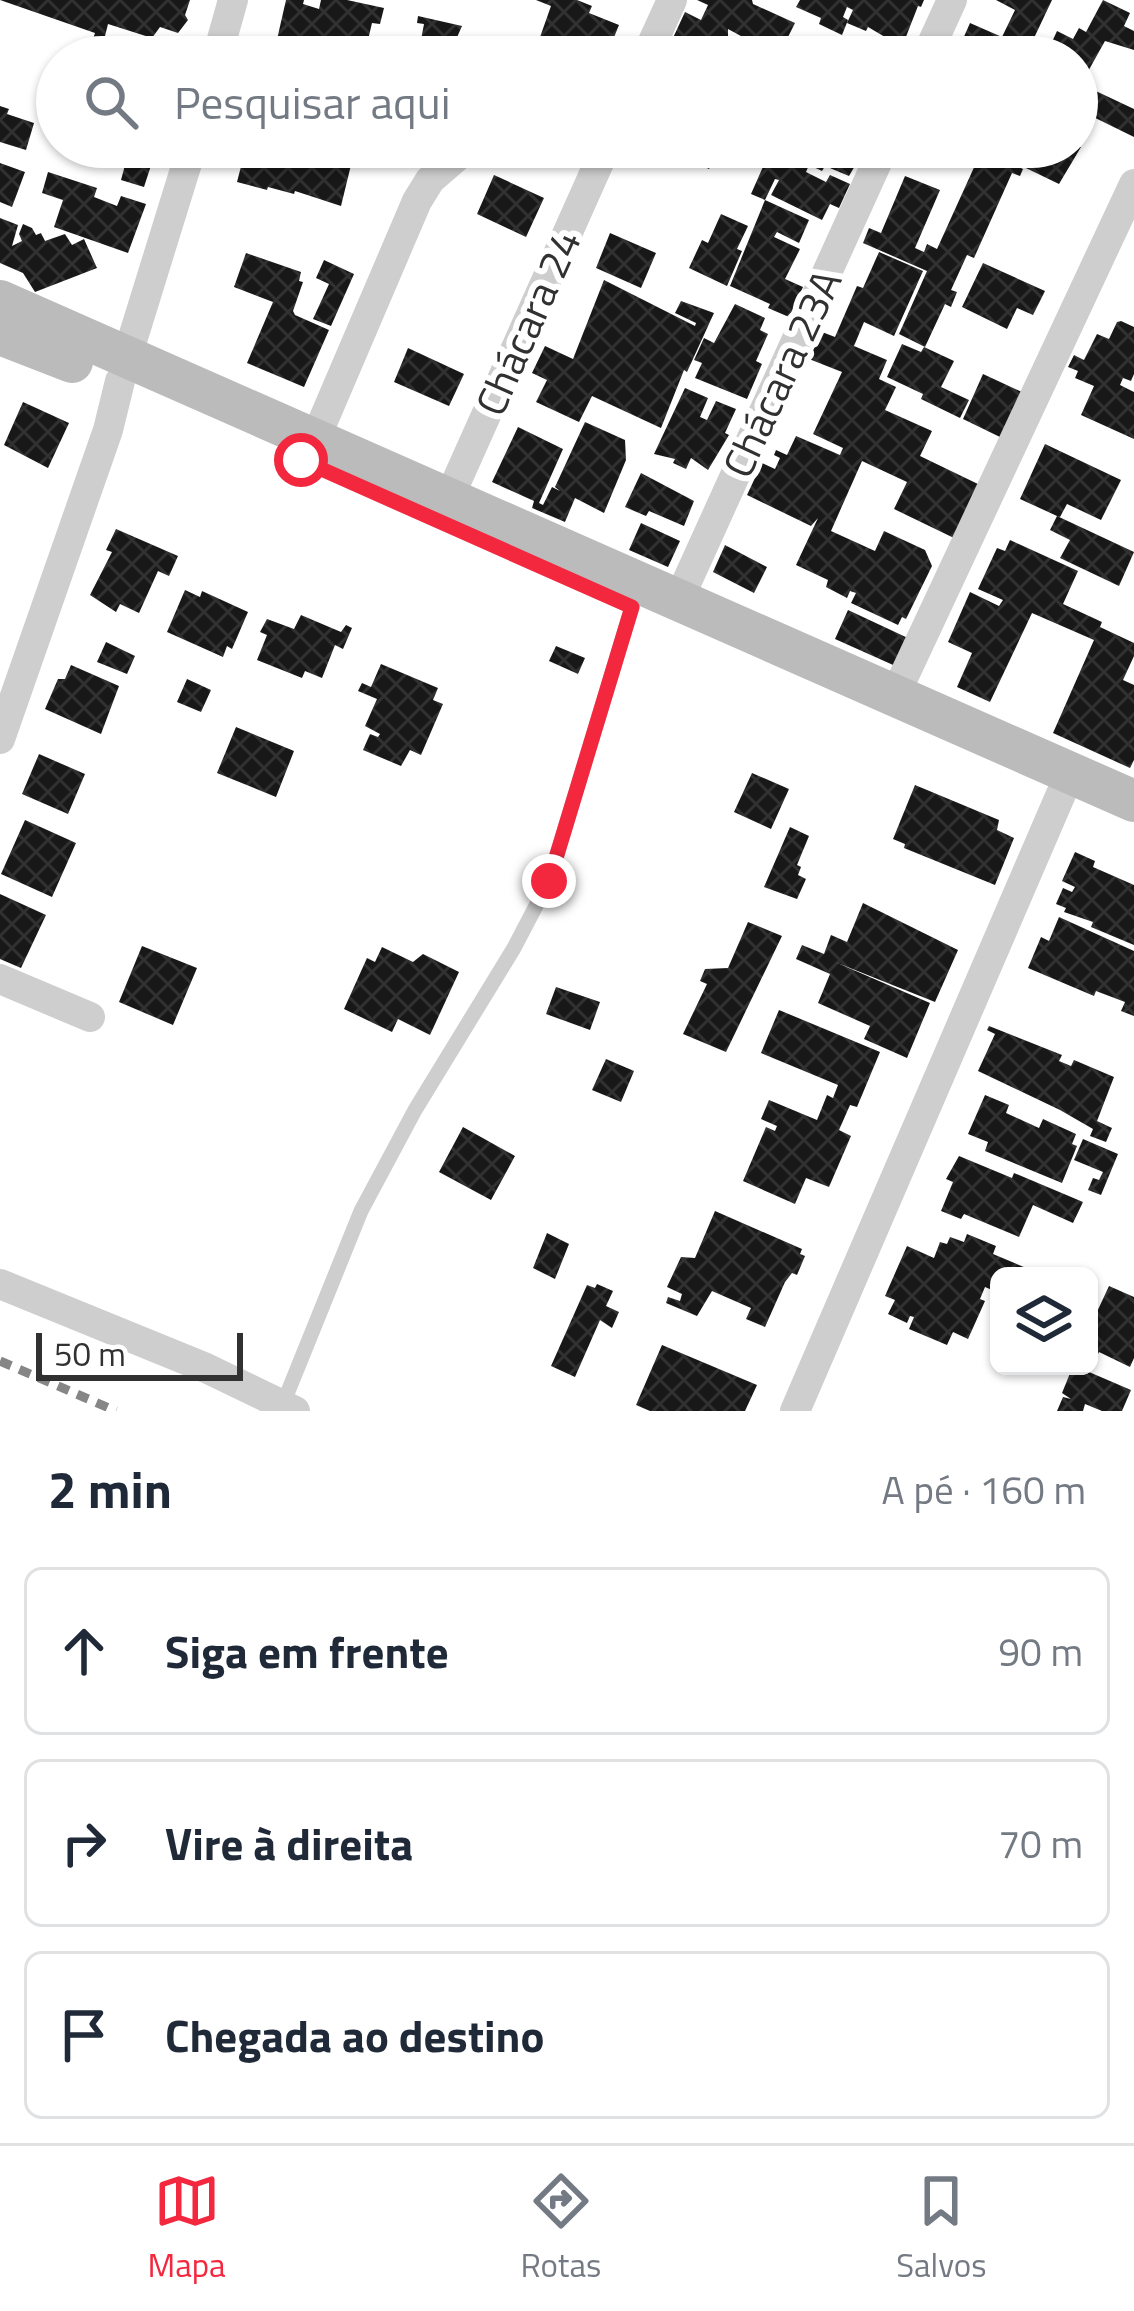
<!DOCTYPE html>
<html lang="pt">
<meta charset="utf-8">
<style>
:root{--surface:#fff;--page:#f6f6f7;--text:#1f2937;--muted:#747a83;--line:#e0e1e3;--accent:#f3273e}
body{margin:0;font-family:"Titillium Web",sans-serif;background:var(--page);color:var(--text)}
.controls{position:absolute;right:36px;bottom:36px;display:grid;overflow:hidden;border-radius:18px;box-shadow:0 3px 9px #0004}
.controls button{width:108px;height:108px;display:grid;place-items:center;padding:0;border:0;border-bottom:3px solid var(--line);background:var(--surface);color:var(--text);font:60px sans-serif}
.scale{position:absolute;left:36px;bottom:30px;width:207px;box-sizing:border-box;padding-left:12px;border:6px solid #313131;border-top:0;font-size:33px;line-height:42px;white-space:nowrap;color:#313131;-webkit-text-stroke:9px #fff;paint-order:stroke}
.stop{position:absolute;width:36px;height:36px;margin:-27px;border:9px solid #f3273e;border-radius:50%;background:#fff}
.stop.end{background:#f3273e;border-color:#fff;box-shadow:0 3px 12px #0008}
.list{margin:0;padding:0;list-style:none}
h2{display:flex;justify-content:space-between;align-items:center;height:156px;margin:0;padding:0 48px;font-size:51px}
h2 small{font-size:39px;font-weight:400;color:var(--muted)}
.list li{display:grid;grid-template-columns:78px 1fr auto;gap:36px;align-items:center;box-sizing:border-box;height:168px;margin:0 24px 24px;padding:0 24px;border:3px solid var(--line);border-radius:18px}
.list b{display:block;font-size:45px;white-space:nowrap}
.list em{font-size:39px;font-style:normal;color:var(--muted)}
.icon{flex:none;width:66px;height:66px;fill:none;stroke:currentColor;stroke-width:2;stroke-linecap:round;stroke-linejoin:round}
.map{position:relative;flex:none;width:1134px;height:1411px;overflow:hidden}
.search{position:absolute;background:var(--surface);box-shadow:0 3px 9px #0004;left:36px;right:36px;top:36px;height:132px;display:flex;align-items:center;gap:30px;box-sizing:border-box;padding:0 42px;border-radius:66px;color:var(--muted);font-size:45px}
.sheet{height:732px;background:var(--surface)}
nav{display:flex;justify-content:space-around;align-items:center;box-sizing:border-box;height:168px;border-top:3px solid var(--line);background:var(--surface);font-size:33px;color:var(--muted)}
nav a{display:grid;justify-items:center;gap:6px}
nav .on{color:var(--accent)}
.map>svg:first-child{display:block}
.building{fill:url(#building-cross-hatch)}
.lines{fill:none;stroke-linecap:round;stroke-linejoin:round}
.lane{stroke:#cecece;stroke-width:15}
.street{stroke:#cecece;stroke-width:30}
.secondary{stroke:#bbb;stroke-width:42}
.rail{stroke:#868686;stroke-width:9;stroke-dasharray:12 9;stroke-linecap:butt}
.route{stroke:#f3273e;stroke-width:15}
.labels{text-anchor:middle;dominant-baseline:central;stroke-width:12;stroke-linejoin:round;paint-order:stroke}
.street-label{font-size:42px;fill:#313131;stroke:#fff}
</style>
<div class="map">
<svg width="1134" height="1411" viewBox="0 0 1134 1411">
<defs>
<pattern id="building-cross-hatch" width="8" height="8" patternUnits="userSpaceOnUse" patternTransform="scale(3)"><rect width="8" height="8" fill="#181818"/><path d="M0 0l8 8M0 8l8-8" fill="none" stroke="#313131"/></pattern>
</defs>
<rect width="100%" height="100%" fill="#fff"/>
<!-- building -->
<path class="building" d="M0,0H190L185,15L188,20L178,33L160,27L152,38L108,24L105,36L167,57H87L95,33Z
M286,0H304L303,4L319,9L321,0H347L384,8L380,24L372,23L364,57H273Z
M536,0H577L592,6L589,13L619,25L606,57H533L551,6Z
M697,0H752L753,4L795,23L783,47L795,53L793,57H780L728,29V37L771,57H674L666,53L685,12L701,20L708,5Z
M800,0H924L921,7L918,6L902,47L868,27L866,31L847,23L853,10L847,7L843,17L848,20L842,35L819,24L821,18L796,7Z
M996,0H1052L1025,57H955L970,23L1002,37L1015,10Z
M1103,0L1130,13L1124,26L1134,31V50L1105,41L1081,84L1134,109V137L1077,109V57H1045L1057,31L1073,39L1079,28L1086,32Z
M418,16L462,26L451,51L420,45L424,24L417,23Z
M862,40L898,57H854Z
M0,106L9,109L7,114L34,123L26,150L0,142Z
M72,147H157L144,187L121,180L125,165Z
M246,147H334L341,152L339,162L351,165L341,206L295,191L294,194L268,187L267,190L237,182Z
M662,147H719L709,169Z
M757,147H790L786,155L801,161L807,147H866L849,176L825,166L822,171L809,165L806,172L826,182L830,175L850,184L839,208L830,204L822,220L771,195L779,180L775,179L765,200L809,220L799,243L777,232L774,237L800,249L785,279L803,287L789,317L768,308L770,304L730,286L765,200L751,194L769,153Z
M915,147H1007L1002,159L1023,169L1020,176L1012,173L974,258L967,255L951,290L957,292L951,307L945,304L925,347L899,334L927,271L863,243L869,228L881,233L905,176L940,190L915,248L924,252L927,244L937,249L981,152L972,149L966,163L959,160L956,166L949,167L913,151Z
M1015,147H1081L1059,184L1009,160Z
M0,163L25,172L12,207L0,202Z
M48,172L97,188L94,197L117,206L121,196L146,204L128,253L54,227L63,200L42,193Z
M494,175L544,198L526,237L477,214Z
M721,214L748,226L737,249L742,251L727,286L689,268L702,240L708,243Z
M0,218L18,225L12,246L22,241L19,234L23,224L32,228L36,235L41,233L45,241L65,234L72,245L84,239L97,268L35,292L23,273L0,263Z
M610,233L656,253L641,288L596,268Z
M879,252L923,271L894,336L864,322L854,346L887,360L879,379L896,387L885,410L932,431L920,456L980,485L956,539L894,509L907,482L862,461L831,531L875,551L884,531L925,550L932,566L906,619L902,617L898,625L851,603L856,593L850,591L847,598L826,587L828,580L796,565L818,518L811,526L747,495L762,463L775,469L780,458L774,455L776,450L787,455L796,436L840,455L843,448L813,434L842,372L809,359L822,332L835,337L857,286L863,288Z
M246,253L301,272L299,281L303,282L293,311L295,315L329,330L304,387L247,363L273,302L234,287Z
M324,260L354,274L331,326L313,319L329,284L316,278Z
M983,263L1045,291L1033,315L1017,308L1007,329L962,307Z
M604,280L695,326L696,323L675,313L681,301L714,313L687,372L684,370L661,428L592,396L579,422L536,402L547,380L532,373L545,346L573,359Z
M735,304L765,318L760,330L768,334L756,361L762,364L747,399L695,378L702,363L694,360L704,338L714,343Z
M1121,321L1134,327V374L1131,381L1123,378L1120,385L1134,392V439L1081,415L1094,386L1075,378L1078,371L1068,367L1074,355L1084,360L1097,334L1109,339L1117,322Z
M902,344L921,352L924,347L954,361L941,387L969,400L960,418L921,399L923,394L887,377Z
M408,348L464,374L449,406L394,382Z
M983,374L1022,392L1002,438L963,419Z
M685,388L708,398L700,417L707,420L716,401L736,409L725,433L729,435L708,470L691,458L686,469L673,463L675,459L654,454Z
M23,402L69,423L48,468L4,445Z
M585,422L625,440L626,460L604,513L575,498L565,522L532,508L534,501L492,482L518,427L563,449L539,503L543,505L552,487L560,491L555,487Z
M1045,444L1121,480L1101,520L1067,504L1060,517L1057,516L1134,552L1119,586L1060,558L1070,540L1050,530L1057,516L1020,499Z
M641,473L694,501L684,526L649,511L646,516L625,507Z
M641,523L680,541L668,567L629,550Z
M116,529L178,556L169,576L158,571L139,613L120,604L116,612L90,595L112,552L106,550Z
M1010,540L1078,571L1063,604L1102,622L1100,627L1134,643V656L1123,680L1134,685V760L1130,768L1053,733L1094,640L1032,613L990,702L957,687L972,653L948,642L970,592L999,606L1003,600L978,589L997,548L1005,551Z
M725,545L767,567L754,593L713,572Z
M185,590L200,597L202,591L248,612L232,649L227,646L223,657L167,632Z
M848,610L910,639L911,673L835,639Z
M301,615L341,632L346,625L352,628L343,649L335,645L322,678L305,671L302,678L257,660L267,635L260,632L267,619L294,629Z
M106,642L135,656L127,674L97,662Z
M556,646L585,658L578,674L549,661Z
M381,664L438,688L433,700L443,704L421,755L410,750L401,766L363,750L370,734L378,737L380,734L365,726L377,699L358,691L362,683L371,687Z
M71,665L119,686L101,734L45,709L58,679H65Z
M187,679L211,690L201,712L177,702Z
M236,727L294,751L276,797L217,773Z
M39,754L85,774L68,814L22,794Z
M752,773L789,789L771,829L734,812Z
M915,785L999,820L997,830L1014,838L995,885L904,848L905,844L893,839Z
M25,820L76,843L52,897L1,874Z
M790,827L809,836L797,865L801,867L798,875L806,879L797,899L764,887Z
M1075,852L1095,861L1093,867L1134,885V945L1091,927L1093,922L1064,912L1066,908L1056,904L1063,888L1072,892L1075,887L1062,881Z
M0,894L46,915L21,968L0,959Z
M863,903L958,950L935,1002L835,962L930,1003L907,1058L864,1039L870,1026L818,1003L830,974L796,959L802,945L824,954L831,935L847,942Z
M1059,917L1134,951V1016L1121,1011L1125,1002L1096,991L1094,996L1028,968L1041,937L1049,941Z
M748,922L782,936L726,1052L683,1034L707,984L700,981L705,969L728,968Z
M142,946L197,968L173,1025L119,1002Z
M382,947L413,962L423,954L459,972L430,1035L398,1019L392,1032L344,1009L367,958L375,962Z
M556,987L600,1002L590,1030L546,1014Z
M779,1010L880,1052L857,1107L850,1105L839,1130L851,1136L829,1187L806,1178L795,1204L743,1181L766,1127L775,1131L777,1126L761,1119L769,1100L817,1120L827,1095L833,1098L838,1085L761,1053Z
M989,1026L1062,1055L1059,1061L1071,1066L1074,1060L1114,1077L1097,1121L1112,1128L1106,1142L1090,1136L1093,1129L1060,1110L978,1071L995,1034L987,1030Z
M606,1059L634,1071L621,1102L592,1090Z
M985,1095L1009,1105L1006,1113L1039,1128L1043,1119L1076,1134L1072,1144L1077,1146L1062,1183L985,1151L988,1142L968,1134Z
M463,1127L515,1156L491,1200L439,1172Z
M1083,1139L1118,1154L1101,1195L1088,1190L1093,1178L1099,1180L1103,1172L1074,1160Z
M959,1156L1012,1178L1014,1173L1083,1202L1073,1223L1033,1205L1019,1237L964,1214L961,1219L941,1211L953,1182L946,1179Z
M715,1211L802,1249L800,1254L805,1256L797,1275L792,1273L785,1282L765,1327L746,1319L751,1308L712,1291L697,1316L666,1303L668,1297L680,1301L682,1294L667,1287L681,1257L695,1258Z
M547,1233L569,1244L555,1279L533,1268Z
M967,1234L996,1246L993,1254L1045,1276H999V1293L985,1287L980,1299L985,1301L968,1339L953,1332L947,1345L909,1329L914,1317L910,1316L907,1323L888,1314L895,1300L885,1296L907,1246L934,1258L940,1242L947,1244L950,1237L964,1242Z
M597,1284L613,1291L606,1306L619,1312L612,1328L600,1320L575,1377L551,1366L587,1285L595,1288Z
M1109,1286L1134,1297V1358L1130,1367L1099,1352L1089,1372L1131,1390L1122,1411H1102L1085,1404L1083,1411H1057L1063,1397L1071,1399L1062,1393L1073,1366H1089V1329Z
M662,1345L757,1385L745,1411H650L636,1405Z"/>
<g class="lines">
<!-- lane -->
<path class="lane" d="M283,1404L361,1211L415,1110L514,948L549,881L632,607"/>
<!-- street -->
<path class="street" d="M217,57L233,0
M646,57L672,0
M926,57L952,0
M127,357L192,147
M305,463L417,201L430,180L468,147
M449,498L606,147
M679,599L884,147
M896,693L1134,184
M0,739L108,430L120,381
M0,979L90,1017
M0,1284L206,1368L295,1411
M795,1411L1061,794"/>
<!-- secondary -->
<path class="secondary" d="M0,301L1134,801
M0,334L72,362"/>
<!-- rail -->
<path class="rail" d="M0,1361L116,1411"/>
</g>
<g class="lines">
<!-- route -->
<path class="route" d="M301,460L632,607L549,881"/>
</g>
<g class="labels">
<!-- street labels -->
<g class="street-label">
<text transform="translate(527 322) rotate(-66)">Chácara 24</text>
<text transform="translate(781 373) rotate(-65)">Chácara 23A</text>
</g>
</g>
</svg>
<div class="controls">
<button><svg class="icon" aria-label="layers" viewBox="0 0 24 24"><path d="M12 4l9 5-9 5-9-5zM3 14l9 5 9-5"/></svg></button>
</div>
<div class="scale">50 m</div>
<div class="stop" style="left:301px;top:460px"></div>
<div class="stop end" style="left:549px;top:881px"></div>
<div class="search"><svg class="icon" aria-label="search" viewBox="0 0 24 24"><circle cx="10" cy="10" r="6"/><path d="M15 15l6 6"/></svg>Pesquisar aqui</div>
</div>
<section class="sheet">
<h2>2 min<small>A pé · 160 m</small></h2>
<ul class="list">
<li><svg class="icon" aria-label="ahead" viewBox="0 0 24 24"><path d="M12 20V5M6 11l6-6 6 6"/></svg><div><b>Siga em frente</b></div><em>90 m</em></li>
<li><svg class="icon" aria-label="right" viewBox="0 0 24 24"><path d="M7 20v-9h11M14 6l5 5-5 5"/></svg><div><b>Vire à direita</b></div><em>70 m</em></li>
<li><svg class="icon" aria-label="arrive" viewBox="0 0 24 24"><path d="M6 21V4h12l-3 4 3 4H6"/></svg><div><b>Chegada ao destino</b></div></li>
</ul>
</section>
<nav>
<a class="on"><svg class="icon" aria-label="map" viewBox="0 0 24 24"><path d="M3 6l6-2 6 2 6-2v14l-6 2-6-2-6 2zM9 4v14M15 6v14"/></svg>Mapa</a>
<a><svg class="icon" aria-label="directions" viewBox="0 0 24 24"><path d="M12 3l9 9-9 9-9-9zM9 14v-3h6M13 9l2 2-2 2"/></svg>Rotas</a>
<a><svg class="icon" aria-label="saved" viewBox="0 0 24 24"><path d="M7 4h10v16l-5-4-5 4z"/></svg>Salvos</a>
</nav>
